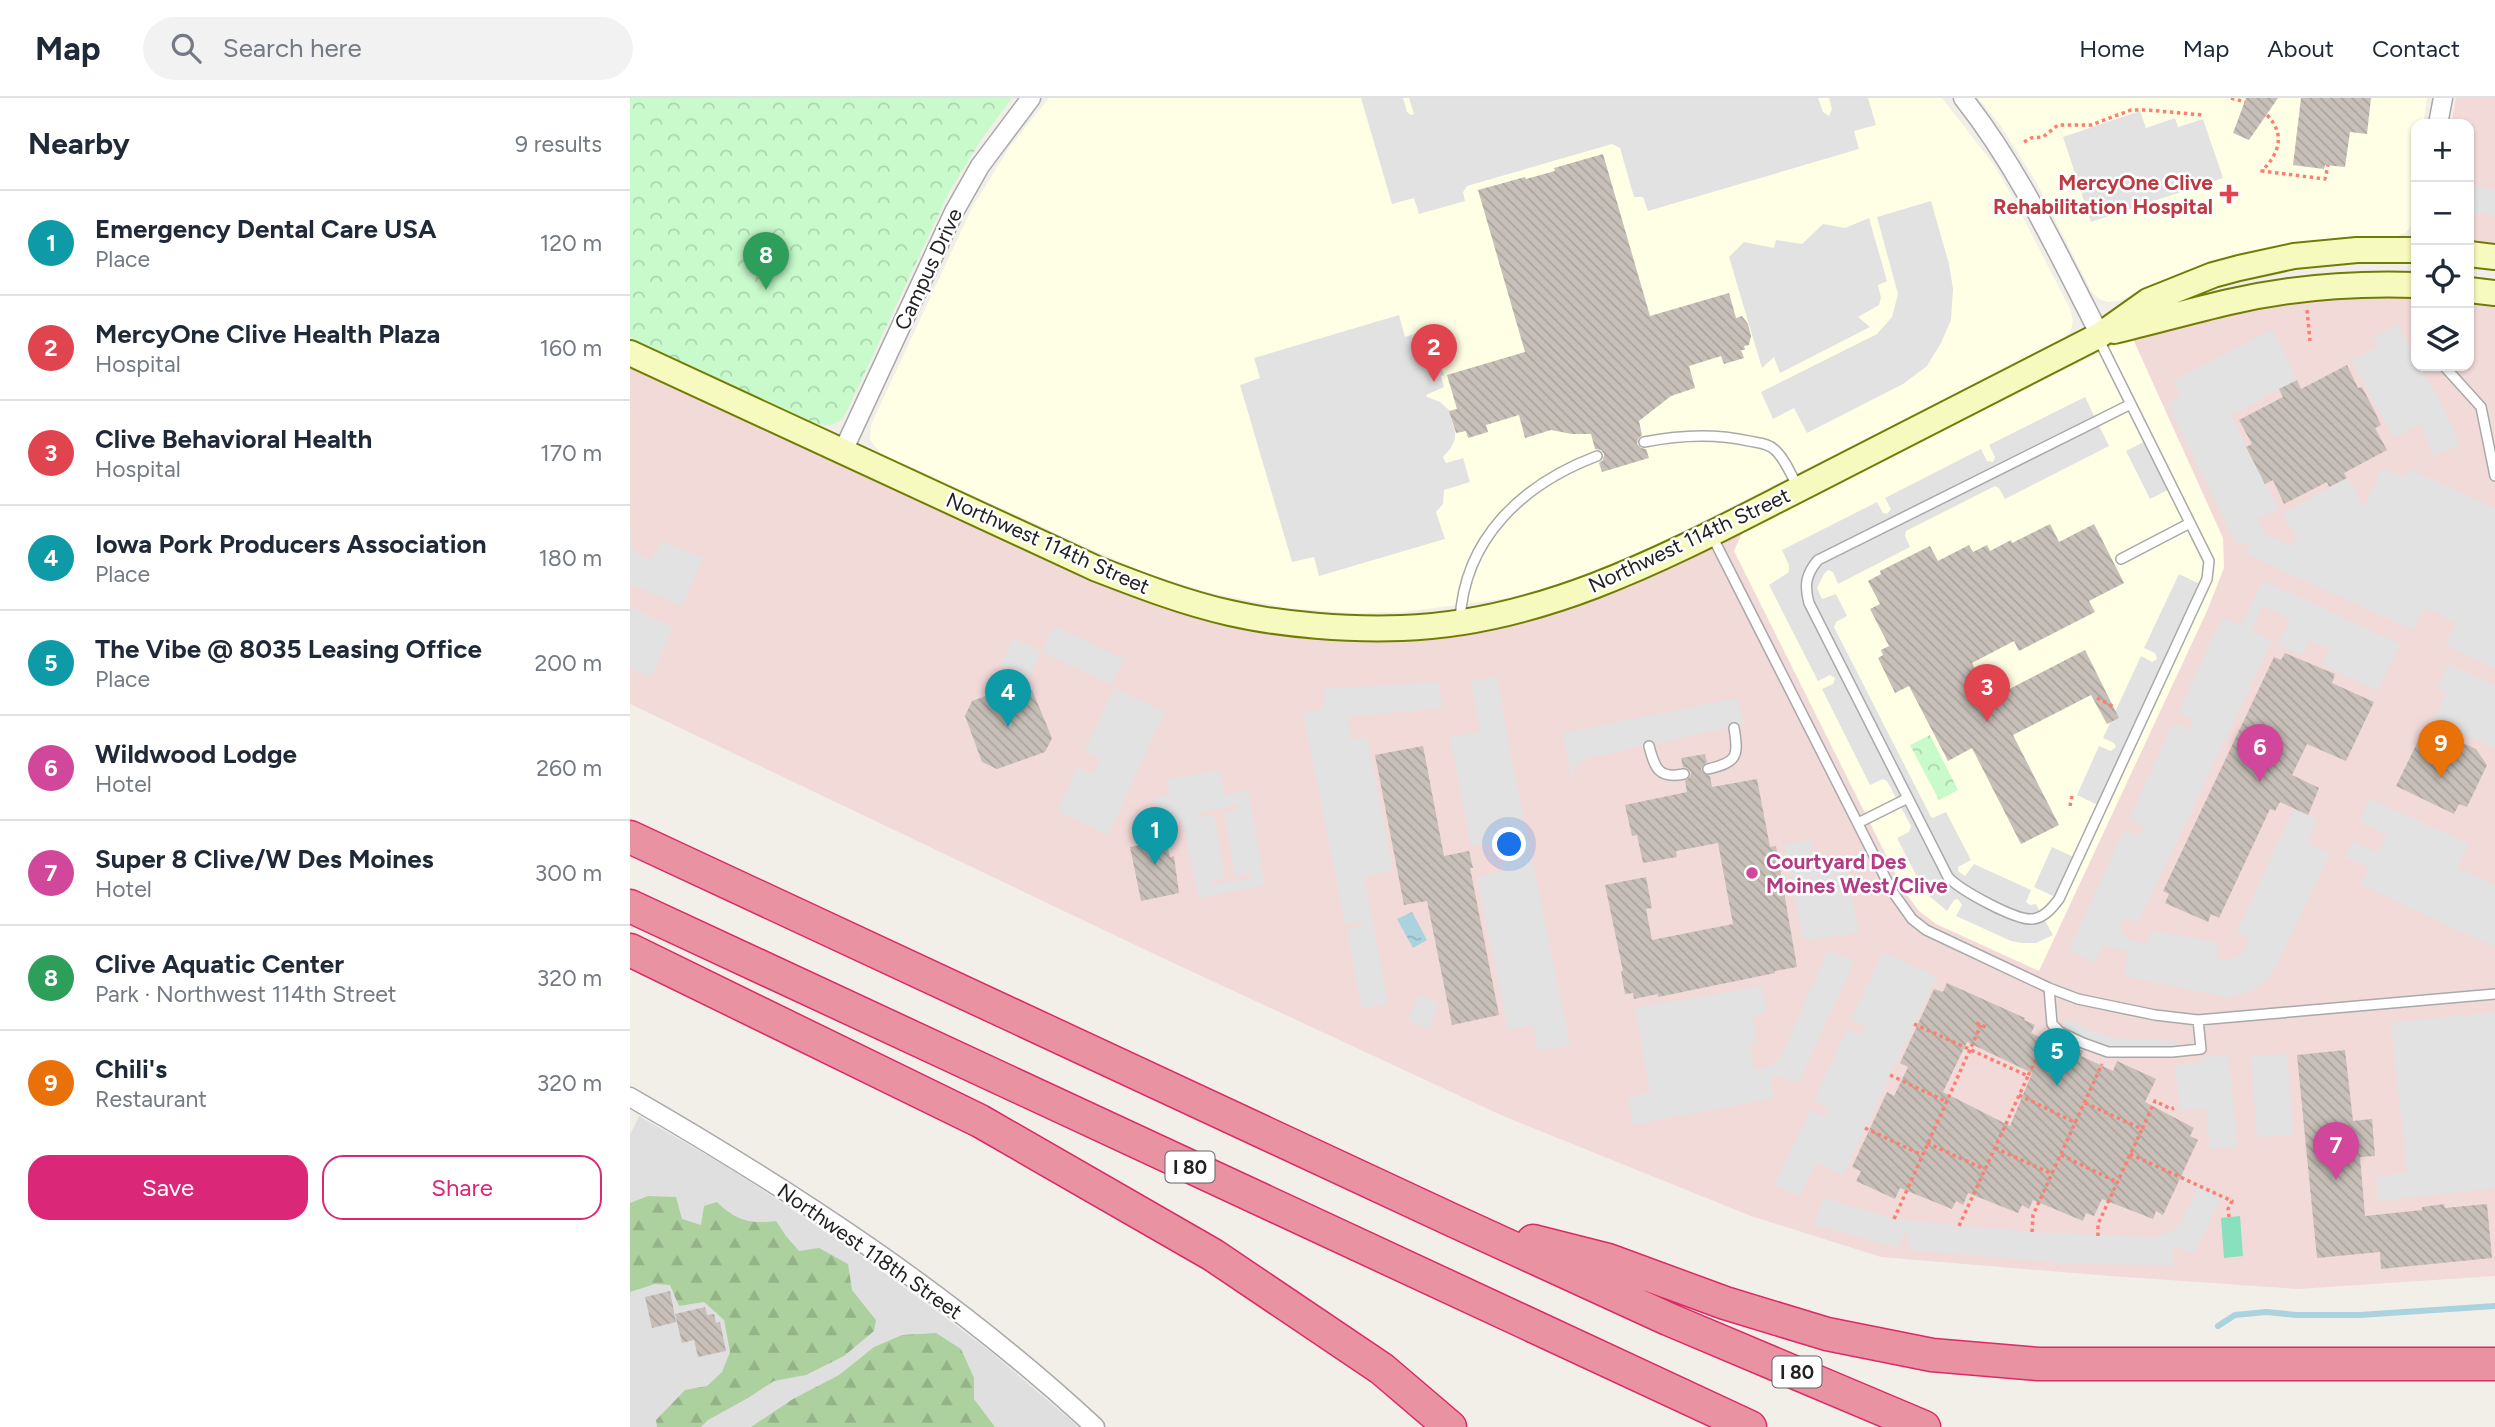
<!DOCTYPE html>
<meta charset="utf-8">
<style>
:root{--surface:#fff;--page:#f2f2f3;--text:#1f2937;--muted:#747a83;--line:#e0e1e3;--accent:#db2777}
body{margin:0;font-family:Figtree,sans-serif;background:var(--page);color:var(--text)}
.controls{position:absolute;right:21px;top:21px;display:grid;overflow:hidden;border-radius:14px;box-shadow:0 2px 5px #0004}
.controls button{width:63px;height:63px;display:grid;place-items:center;padding:0;border:0;border-bottom:2px solid var(--line);background:var(--surface);color:var(--text);font:35px sans-serif}
.you{position:absolute;left:880px;top:747px;width:24px;height:24px;margin:-18px;border:5px solid #fff;border-radius:50%;background:#1a73e8;box-shadow:0 0 0 10px #1a73e833}
.badge{display:grid;place-items:center;width:46px;height:46px;border-radius:50%;background:var(--accent);color:#fff;font-size:23px;font-weight:700}
.pin{position:absolute;translate:-50% -58px;filter:drop-shadow(0 2px 4px #0008)}
.pin::after{content:'';position:absolute;top:37px;width:24px;height:21px;background:inherit;clip-path:polygon(0 0,100% 0,50% 100%)}
.list{margin:0;padding:0;list-style:none}
h2{display:flex;justify-content:space-between;align-items:center;height:91px;margin:0;padding:0 28px;font-size:30px}
h2 small{font-size:23px;font-weight:400;color:var(--muted)}
.list li{display:grid;grid-template-columns:46px 1fr auto;gap:21px;align-items:center;box-sizing:border-box;height:105px;padding:0 28px;border-top:2px solid var(--line)}
.list b{display:block;font-size:26px;white-space:nowrap}
.list p{margin:0;font-size:23px;white-space:nowrap;color:var(--muted)}
.list em{font-size:23px;font-style:normal;color:var(--muted)}
.actions{display:flex;gap:14px;padding:21px 28px}
.actions a{flex:1;padding:16px 0;border:2px solid var(--accent);border-radius:21px;text-align:center;font-size:24px;color:var(--accent)}
.actions .main{background:var(--accent);color:#fff}
.icon{flex:none;width:38px;height:38px;fill:none;stroke:currentColor;stroke-width:2;stroke-linecap:round;stroke-linejoin:round}
.map{position:relative;flex:none;width:1865px;height:1329px;overflow:hidden}
header{display:flex;align-items:center;gap:42px;box-sizing:border-box;height:98px;padding:0 35px;background:var(--surface);border-bottom:2px solid var(--line)}
header strong{font-size:33px}
nav{display:flex;gap:38px;margin-inline-start:auto;font-size:24px}
.search{width:490px;height:63px;background:var(--page);display:flex;align-items:center;gap:18px;box-sizing:border-box;padding:0 24px;border-radius:38px;color:var(--muted);font-size:26px}
main{display:flex}
aside{flex:1;background:var(--surface)}
.map>svg:first-child{display:block}
.residential{fill:#e0dfdf}
.commercial{fill:#f2dad9}
.education{fill:#ffffe5}
.forest{fill:url(#forest-firs)}
.park{fill:url(#park-crowns)}
.pitch{fill:#88e0be}
.parking{fill:#e2e2e2;fill-rule:evenodd}
.water{fill:url(#water-ripples)}
.lines{fill:none;stroke-linecap:round;stroke-linejoin:round}
.stream{stroke:#aad3df;stroke-width:6}
.building{fill:url(#building-back-hatch);fill-rule:evenodd}
.lane-casing{stroke:#a9a9a9;stroke-width:12}
.street-casing{stroke:#a9a9a9;stroke-width:21}
.secondary-casing{stroke:#707d05;stroke-width:28}
.highway-casing{stroke:#dc2a67;stroke-width:35}
.path{stroke:#fa8072;stroke-width:3.5;stroke-dasharray:3.5 3.5;stroke-linecap:butt}
.lane{stroke:#fff;stroke-width:9}
.street{stroke:#fff;stroke-width:18}
.secondary{stroke:#f7fabf;stroke-width:24}
.highway{stroke:#e892a2;stroke-width:32}
.health-dot{fill:#e0444e;stroke:#fff;stroke-width:2.5}
.hotel-dot{fill:#d1479c;stroke:#fff;stroke-width:2.5}
.labels{text-anchor:middle;dominant-baseline:central;stroke-width:5;stroke-linejoin:round;paint-order:stroke}
.shield{fill:#fff;stroke:#646464;stroke-width:2}
.shield-label{font-size:19px;font-weight:bold;fill:#222}
.health-label{font-size:21px;font-weight:bold;fill:#be3a42;stroke:#fff;text-anchor:end}
.street-label{font-size:21px;fill:#222;stroke:#fff}
.hotel-label{font-size:21px;font-weight:bold;fill:#b23c85;stroke:#fff;text-anchor:start}
</style>
<header>
<strong>Map</strong>
<div class="search"><svg class="icon" aria-label="search" viewBox="0 0 24 24"><circle cx="10" cy="10" r="6"/><path d="M15 15l6 6"/></svg>Search here</div>
<nav><a>Home</a><a>Map</a><a>About</a><a>Contact</a></nav>
</header>
<main>
<aside>
<h2>Nearby<small>9 results</small></h2>
<ul class="list">
<li><span class="badge" style="background:#0f9aa8">1</span><div><b>Emergency Dental Care USA</b><p>Place</p></div><em>120 m</em></li>
<li><span class="badge" style="background:#e0444e">2</span><div><b>MercyOne Clive Health Plaza</b><p>Hospital</p></div><em>160 m</em></li>
<li><span class="badge" style="background:#e0444e">3</span><div><b>Clive Behavioral Health</b><p>Hospital</p></div><em>170 m</em></li>
<li><span class="badge" style="background:#0f9aa8">4</span><div><b>Iowa Pork Producers Association</b><p>Place</p></div><em>180 m</em></li>
<li><span class="badge" style="background:#0f9aa8">5</span><div><b>The Vibe @ 8035 Leasing Office</b><p>Place</p></div><em>200 m</em></li>
<li><span class="badge" style="background:#d1479c">6</span><div><b>Wildwood Lodge</b><p>Hotel</p></div><em>260 m</em></li>
<li><span class="badge" style="background:#d1479c">7</span><div><b>Super 8 Clive/W Des Moines</b><p>Hotel</p></div><em>300 m</em></li>
<li><span class="badge" style="background:#2e9e5b">8</span><div><b>Clive Aquatic Center</b><p>Park · Northwest 114th Street</p></div><em>320 m</em></li>
<li><span class="badge" style="background:#e8710a">9</span><div><b>Chili's</b><p>Restaurant</p></div><em>320 m</em></li>
</ul>
<div class="actions"><a class="main">Save</a><a>Share</a></div>
</aside>
<div class="map">
<svg width="1865" height="1329" viewBox="0 0 1865 1329">
<defs>
<pattern id="forest-firs" width="22" height="20" patternUnits="userSpaceOnUse" patternTransform="scale(1.75)"><rect width="22" height="20" fill="#add19e"/><path d="M5 1l3.5 6h-7zM16 11l3.5 6h-7z" fill="#95b388"/></pattern>
<pattern id="park-crowns" width="20" height="18" patternUnits="userSpaceOnUse" patternTransform="scale(1.75)"><rect width="20" height="18" fill="#c8facc"/><path d="M2 6a3 3 0 1 1 6 0M12 15a3 3 0 1 1 6 0" fill="none" stroke="#acd6af"/></pattern>
<pattern id="water-ripples" width="26" height="14" patternUnits="userSpaceOnUse" patternTransform="scale(1.75)"><rect width="26" height="14" fill="#aad3df"/><path d="M2 4q2-2 4 0t4 0M15 11q2-2 4 0t4 0" fill="none" stroke="#92b5bf"/></pattern>
<pattern id="building-back-hatch" width="6" height="6" patternUnits="userSpaceOnUse" patternTransform="scale(1.75)"><rect width="6" height="6" fill="#c7bfb8"/><path d="M-1 5l2 2M0 0l6 6M5-1l2 2" fill="none" stroke="#aba49e"/></pattern>
</defs>
<rect width="100%" height="100%" fill="#f2efe9"/>
<!-- residential -->
<path class="residential" d="M9,1018L96,1068L222,1151L355,1249L449,1329H0V1037Z"/>
<!-- commercial -->
<path class="commercial" d="M1826,0H1865V147L1839,142V26H1821Z
M1760,197L1786,199V268H1839V203L1865,206V1178L1668,1191L1480,1178L1251,1159L1121,1118L873,1018L522,855L0,606V270L470,486L528,509L591,526L670,540L766,543L802,540L876,528L933,514L1000,489L1476,251L1543,226L1658,202Z"/>
<!-- education -->
<path class="education" d="M419,0H1312L1364,67L1381,96L1440,211L1443,222L1441,232L1432,242L1035,442L981,467L931,485L879,500L774,514L719,515L658,510L580,495L516,475L461,451L250,355L240,342L241,327L342,110L379,50Z
M1348,0H1797L1793,26H1786V110L1783,126L1775,135L1764,139L1720,140L1663,146L1515,191L1492,202L1478,204L1469,201L1461,193L1405,82L1371,28Z
M1503,241L1593,440L1594,470L1577,513L1409,873L1306,826L1289,813L1274,793L1104,453L1113,433L1476,251Z"/>
<!-- forest -->
<path class="forest" d="M18,1098L46,1099L52,1121L71,1127L74,1108L87,1104C107,1123 119,1126 146,1123L156,1138L169,1153L189,1150L218,1166L222,1192L246,1222L244,1233L214,1258L176,1277L144,1283L118,1300L78,1322L71,1329H27L26,1322L55,1292L77,1288L92,1274L100,1254L94,1222L74,1204L49,1208L40,1187L25,1186L0,1194V1105Z
M306,1235L331,1251L344,1280V1301L365,1329H121L163,1301L209,1277L244,1249L272,1237Z"/>
<!-- park -->
<path class="park" d="M0,0H382L353,39L319,94L216,315C209,328 198,329 184,325L0,240Z
M1300,637L1328,692L1309,702L1280,647Z"/>
<!-- pitch -->
<path class="pitch" d="M1610,1118L1613,1158L1594,1160L1591,1120Z"/>
<!-- parking -->
<path class="parking" d="M731,0H773L777,14L781,17L784,16L779,0H1188L1193,14L1199,18L1202,11L1199,0H1238L1246,27L1224,33L1229,51L1018,113L1013,99H1004L990,50L982,46L837,88L833,94L835,103L789,116L784,100L762,106Z
M1510,13L1516,30L1545,20L1548,29L1573,21L1593,80L1461,124L1433,39Z
M1845,88L1865,92V117L1843,115Z
M1301,103L1319,166L1323,191L1321,222L1311,245L1297,268L1273,286L1177,335L1164,310L1143,321L1131,294L1247,236L1262,219L1268,196L1247,119Z
M1239,120L1257,183L1248,187L1251,200L1249,207L1228,219L1240,229L1150,275L1144,259L1132,270L1099,159L1114,144L1144,150L1146,142L1172,146L1193,126L1215,130Z
M769,217L775,239L800,231L814,277L811,278L814,289L796,297L797,299L810,304L819,312L825,334V341L820,351L813,359L816,365L833,360L840,384L814,392L813,406L806,414L815,441L689,478L684,459L662,464L610,287L630,280L624,260Z
M1767,226L1786,261V268H1790L1811,305L1830,347L1803,358L1790,326L1764,340L1721,263L1747,249L1743,240Z
M1643,231L1667,282L1601,317L1649,411L1627,421L1636,437L1662,448L1666,438L1652,416L1717,380L1734,409L1752,370L1774,379L1779,371L1865,410V570L1815,547L1826,525L1809,516L1794,510L1783,532L1616,456L1621,444L1607,447L1537,306L1551,298L1543,283Z
M1455,299L1479,348L1375,401L1369,390L1365,388L1276,433L1275,438L1280,449L1208,486L1203,474L1198,472L1194,476L1187,490L1192,501L1206,496L1217,518L1206,524L1204,529L1301,719L1303,720L1316,714L1341,762L1328,769V773L1335,778L1344,766L1401,792L1396,804L1400,807L1406,806L1423,837L1406,845H1392L1381,843L1326,818L1332,807L1328,801L1324,802L1317,813L1298,797L1291,787L1267,740L1279,734L1281,728L1257,683L1253,681L1240,687L1192,591L1203,586L1205,580L1200,577L1188,583L1139,487L1159,474V467L1152,452L1247,404L1253,415L1257,416L1261,411L1255,400L1351,351L1357,363L1363,364L1365,359L1359,347Z
M1519,341L1543,389L1520,401L1496,353Z
M0,429L3,450L8,456L21,463L32,443L73,460L52,508L0,486Z
M1549,476L1574,488L1472,709L1447,697L1469,648L1481,653L1486,649L1484,645L1473,640L1511,558L1522,564L1527,561L1525,555L1514,550Z
M1633,482L1770,546L1748,593L1692,567L1699,551L1679,542L1672,557L1648,547L1660,521L1633,508L1621,532L1642,543L1508,825L1497,820L1489,826L1498,841L1517,846L1521,832L1588,845L1586,860L1598,863L1606,859L1618,849V841L1607,833L1664,711L1687,721L1677,745L1700,755L1645,871L1634,885L1621,893L1597,899L1494,878L1498,853L1473,847L1465,865L1439,852L1494,732L1509,739L1514,729L1499,721L1543,625L1559,631L1564,622L1548,614L1592,520L1611,527Z
M0,509L43,529L21,579L0,570Z
M424,528L494,561L481,587L412,554Z
M383,540L411,553L399,580L371,567Z
M1818,566L1865,588V650L1804,622L1816,595L1807,590Z
M867,579L879,648L940,947L908,953L903,927L878,932L847,779L875,773L870,744L841,748L820,639L850,634L841,583Z
M809,584L812,610L717,619L721,642L737,639L763,773L734,778L758,906L732,910L716,832L733,827L729,823L715,826L673,615L694,611L693,591Z
M484,590L535,614L478,737L427,713L447,669L461,676L465,674L470,661L455,653Z
M1108,600L1114,626L955,661L946,668L941,679L933,635Z
M590,672L595,697L618,692L635,787L568,800L553,722L529,726L524,701L539,697L538,681ZM606,707L609,709L607,712L594,715L605,778L619,775L623,777L620,781L582,787L581,783L595,780L584,717L569,719L568,715Z
M1740,701L1839,746L1828,770L1865,787V849L1731,787L1739,770L1715,759L1723,743L1748,755L1757,737L1730,724Z
M1181,742L1186,769L1215,764L1229,835L1173,842L1154,747Z
M1422,749L1448,761L1429,801L1404,789Z
M1198,852L1224,864L1168,986L1145,977L1141,982L1144,1000L1003,1027L998,999L1020,994L1005,910L1131,888L1136,915L1123,918L1127,945L1120,946L1124,972L1136,970L1143,967L1151,959Z
M1253,854L1307,879L1213,1077L1186,1065L1170,1098L1145,1087L1180,1012L1194,1018L1198,1013L1197,1010L1184,1003L1217,931L1231,936L1236,931L1235,928L1221,922Z
M789,896L809,905L798,931L778,922Z
M1865,914V1090L1748,1103L1746,1078L1777,1075L1761,925Z
M1436,921L1479,940L1548,943L1549,954H1478L1430,934Z
M1598,956L1608,1049L1580,1051L1576,1010L1550,1013L1545,967L1572,964V959Z
M1657,956L1663,1036L1627,1039L1621,958Z
M1568,1089L1591,1100L1564,1156L1548,1149L1543,1151L1544,1167L1444,1166L1279,1152L1278,1135H1274L1270,1150L1184,1127L1194,1100L1264,1121L1402,1134L1525,1139L1542,1133L1551,1125Z"/>
<!-- water -->
<path class="water" d="M782,814L797,842L783,850L767,821Z"/>
<g class="lines">
<!-- stream -->
<path class="stream" d="M1588,1228L1605,1217L1636,1214L1667,1217H1730L1865,1208"/>
</g>
<!-- building -->
<path class="building" d="M1616,0H1648L1619,42L1603,35Z
M1671,0H1741L1737,36L1720,34L1715,69L1695,67L1694,71L1663,67Z
M973,56L1020,218L1099,195L1106,220L1112,218L1118,226L1121,238L1119,247L1114,248L1115,252H1111L1114,260L1094,266L1091,258L1059,268L1065,290L1041,298L1009,323L1012,337L1008,341L1007,346L1011,350L1016,351L1019,360L972,374L969,365L973,362L974,356L971,352L965,351L961,336H942L921,332L895,340L889,317L856,327L858,334L838,340L836,333L826,335L819,313L827,311L817,277L895,254L848,92L895,79L896,81L925,73L924,70Z
M1717,267L1728,290L1732,289L1744,312L1751,327L1745,330L1757,352L1714,375L1717,380L1699,389L1697,384L1654,406L1643,382L1635,386L1616,349L1622,346L1609,322L1653,299L1649,291L1667,282L1671,291Z
M1420,426L1429,444L1464,426L1494,485L1459,503L1465,514L1389,553L1384,543L1342,565L1360,601L1455,552L1489,620L1477,626L1461,597L1383,637L1429,727L1391,746L1342,650L1318,663L1279,588L1265,595L1248,560L1253,557L1251,552L1259,548L1240,511L1250,506L1238,483L1251,476L1250,473L1300,448L1308,463L1339,447L1343,454L1357,447L1360,453L1381,442L1382,445Z
M1655,555L1705,576L1702,585L1744,604L1716,663L1677,646L1662,677L1689,690L1678,717L1650,704L1645,713L1640,711L1589,820L1581,816L1578,824L1535,805L1539,796L1533,793L1644,559L1651,562Z
M388,586L402,592L422,640L415,654L367,671L352,664L335,618L342,603Z
M1818,638L1846,651L1857,667L1837,709L1829,706L1824,716L1766,688L1789,641L1811,652Z
M793,648L814,758L839,753L843,770H840L869,917L822,927L797,803L774,807L745,657Z
M1075,656L1077,664L1073,667L1071,672L1074,676L1080,678L1082,689L1127,681L1140,749L1146,748L1167,869L1145,873V875L1028,899V896L1004,901L1003,895L995,896L991,873H993L975,787L1016,779L1022,810L1016,811L1022,842L1103,826L1088,745L1046,753L1047,759L1013,765L1007,737L1002,738L995,707L1057,694L1055,683L1060,679L1061,674L1057,670L1053,669L1051,660Z
M536,742L540,759L544,758L549,795L511,803L500,749Z
M1317,885L1395,920L1394,922L1405,927L1401,935L1432,949L1434,944L1453,953L1451,958L1483,973L1487,963L1526,981L1515,1004L1564,1030L1560,1038L1568,1042L1533,1117L1526,1113L1523,1121L1472,1101L1464,1118L1456,1115L1453,1123L1403,1102L1399,1111L1392,1107L1388,1115L1338,1095L1333,1107L1326,1103L1322,1111L1270,1090L1265,1101L1226,1083L1231,1073L1222,1069L1257,994L1264,998L1278,969L1270,965L1304,891L1313,894ZM1337,944L1402,975L1380,1028L1313,994Z
M1715,952L1723,1023L1742,1021L1745,1058L1730,1059L1735,1118L1792,1112V1109L1814,1106L1815,1110L1857,1106L1862,1160L1751,1171L1750,1154L1687,1160L1667,957Z
M40,1193L46,1224L22,1230L15,1199Z
M75,1209L77,1217L84,1216L86,1225L90,1224L96,1253L68,1259L64,1242L52,1245L45,1216Z"/>
<g class="lines">
<defs>
<path id="lane" d="M1468,240L1579,463L1577,481L1429,801C1422,810 1415,819 1403,821C1386,823 1330,792 1318,779L1179,505C1174,487 1176,476 1188,462L1501,306
M1814,268L1851,309L1865,378
M1014,344C1049,337 1084,335 1119,343C1128,345 1138,345 1145,352C1155,361 1162,378 1168,390
M1082,438L1262,793L1282,821L1296,832L1419,890L1448,901L1525,917L1568,922L1865,896
M1491,461L1560,425
M830,523C834,440 893,386 967,358
M1019,648C1025,671 1029,681 1054,676
M1078,671C1107,664 1109,659 1104,630
M1228,725L1278,700
M1419,890L1422,926L1430,934L1453,945L1478,954H1542L1571,951L1568,922"/>
<path id="street" d="M1333,0C1390,72 1428,156 1470,237
M1808,26L1813,0
M213,353L324,114L350,68L401,0
M0,999C165,1094 325,1199 465,1329"/>
<path id="secondary" d="M1839,156L1865,159
M1839,192L1865,195
M1484,233C1522,224 1560,213 1599,204C1659,190 1725,185 1786,187
M0,255L467,471C511,488 555,505 600,515C652,527 720,532 772,530C919,525 1049,452 1177,387C1274,337 1372,287 1470,237L1518,203L1583,177L1609,170L1664,158L1727,152H1786"/>
<path id="highway" d="M0,739L822,1122L1038,1221L1294,1329
M0,808L1120,1329
M0,852L350,1023L583,1157L752,1271L820,1329
M903,1143L978,1162L1095,1205L1197,1236L1302,1257L1408,1266H1865"/>
</defs>
<!-- lane casing -->
<use href="#lane" class="lane-casing"/>
<!-- street casing -->
<use href="#street" class="street-casing"/>
<!-- secondary casing -->
<use href="#secondary" class="secondary-casing"/>
<!-- highway casing -->
<use href="#highway" class="highway-casing"/>
<!-- path -->
<path class="path" d="M1601,0L1615,4
M1637,17C1656,37 1649,55 1632,73L1695,81L1698,67
M1394,44L1401,40L1413,39L1428,27H1461L1501,12H1517L1573,17
M1677,212L1680,243
M1467,600L1484,609
M1440,708L1442,698
M1346,925L1356,929
M1284,926L1398,978L1416,940
M1260,977L1315,1003
M1389,997L1446,1025
M1455,1005L1512,1031L1525,1003L1541,1011L1544,1010
M1235,1030L1292,1057
M1297,1045L1354,1071
M1365,1050L1422,1076
M1500,1056L1602,1103L1598,1111L1599,1119
M1431,1057L1487,1084
M1264,1121L1351,927
M1329,1128L1398,978
M1402,1134L1403,1117L1472,966
M1468,1138V1126L1512,1031"/>
<!-- lane -->
<use href="#lane" class="lane"/>
<!-- street -->
<use href="#street" class="street"/>
<!-- secondary -->
<use href="#secondary" class="secondary"/>
<!-- highway -->
<use href="#highway" class="highway"/>
</g>
<!-- markers -->
<path class="health-dot" d="M1595.5 85.5h7v7h7v7h-7v7h-7v-7h-7v-7h7z"/>
<circle class="hotel-dot" cx="1122" cy="775" r="7"/>
<g class="labels">
<!-- shield labels -->
<g class="shield">
<rect x="535.5" y="1053.5" width="49" height="31" rx="5"/>
<rect x="1142.5" y="1258.5" width="49" height="31" rx="5"/>
</g>
<g class="shield-label">
<text x="560" y="1069">I 80</text>
<text x="1167" y="1274">I 80</text>
</g>
<!-- health labels -->
<g class="health-label">
<text x="1583" y="84">MercyOne Clive<tspan x="1583" dy="24">Rehabilitation Hospital</tspan></text>
</g>
<!-- street labels -->
<g class="street-label">
<text transform="translate(298 171) rotate(-65)">Campus Drive</text>
<text transform="translate(1059 442) rotate(-25)">Northwest 114th Street</text>
<text transform="translate(418 445) rotate(24)">Northwest 114th Street</text>
<text transform="translate(240 1153) rotate(35)">Northwest 118th Street</text>
</g>
<!-- hotel labels -->
<g class="hotel-label">
<text x="1136" y="763">Courtyard Des<tspan x="1136" dy="24">Moines West/Clive</tspan></text>
</g>
</g>
</svg>
<div class="controls">
<button>+</button>
<button>−</button>
<button><svg class="icon" aria-label="locate" viewBox="0 0 24 24"><circle cx="12" cy="12" r="6"/><path d="M12 2v4M12 18v4M2 12h4M18 12h4"/></svg></button>
<button><svg class="icon" aria-label="layers" viewBox="0 0 24 24"><path d="M12 4l9 5-9 5-9-5zM3 14l9 5 9-5"/></svg></button>
</div>
<div class="you"></div>
<div class="pin badge" style="left:525px;top:767px;background:#0f9aa8">1</div>
<div class="pin badge" style="left:804px;top:284px;background:#e0444e">2</div>
<div class="pin badge" style="left:1357px;top:624px;background:#e0444e">3</div>
<div class="pin badge" style="left:378px;top:629px;background:#0f9aa8">4</div>
<div class="pin badge" style="left:1427px;top:988px;background:#0f9aa8">5</div>
<div class="pin badge" style="left:1630px;top:684px;background:#d1479c">6</div>
<div class="pin badge" style="left:1706px;top:1082px;background:#d1479c">7</div>
<div class="pin badge" style="left:136px;top:192px;background:#2e9e5b">8</div>
<div class="pin badge" style="left:1811px;top:680px;background:#e8710a">9</div>
</div>
</main>
